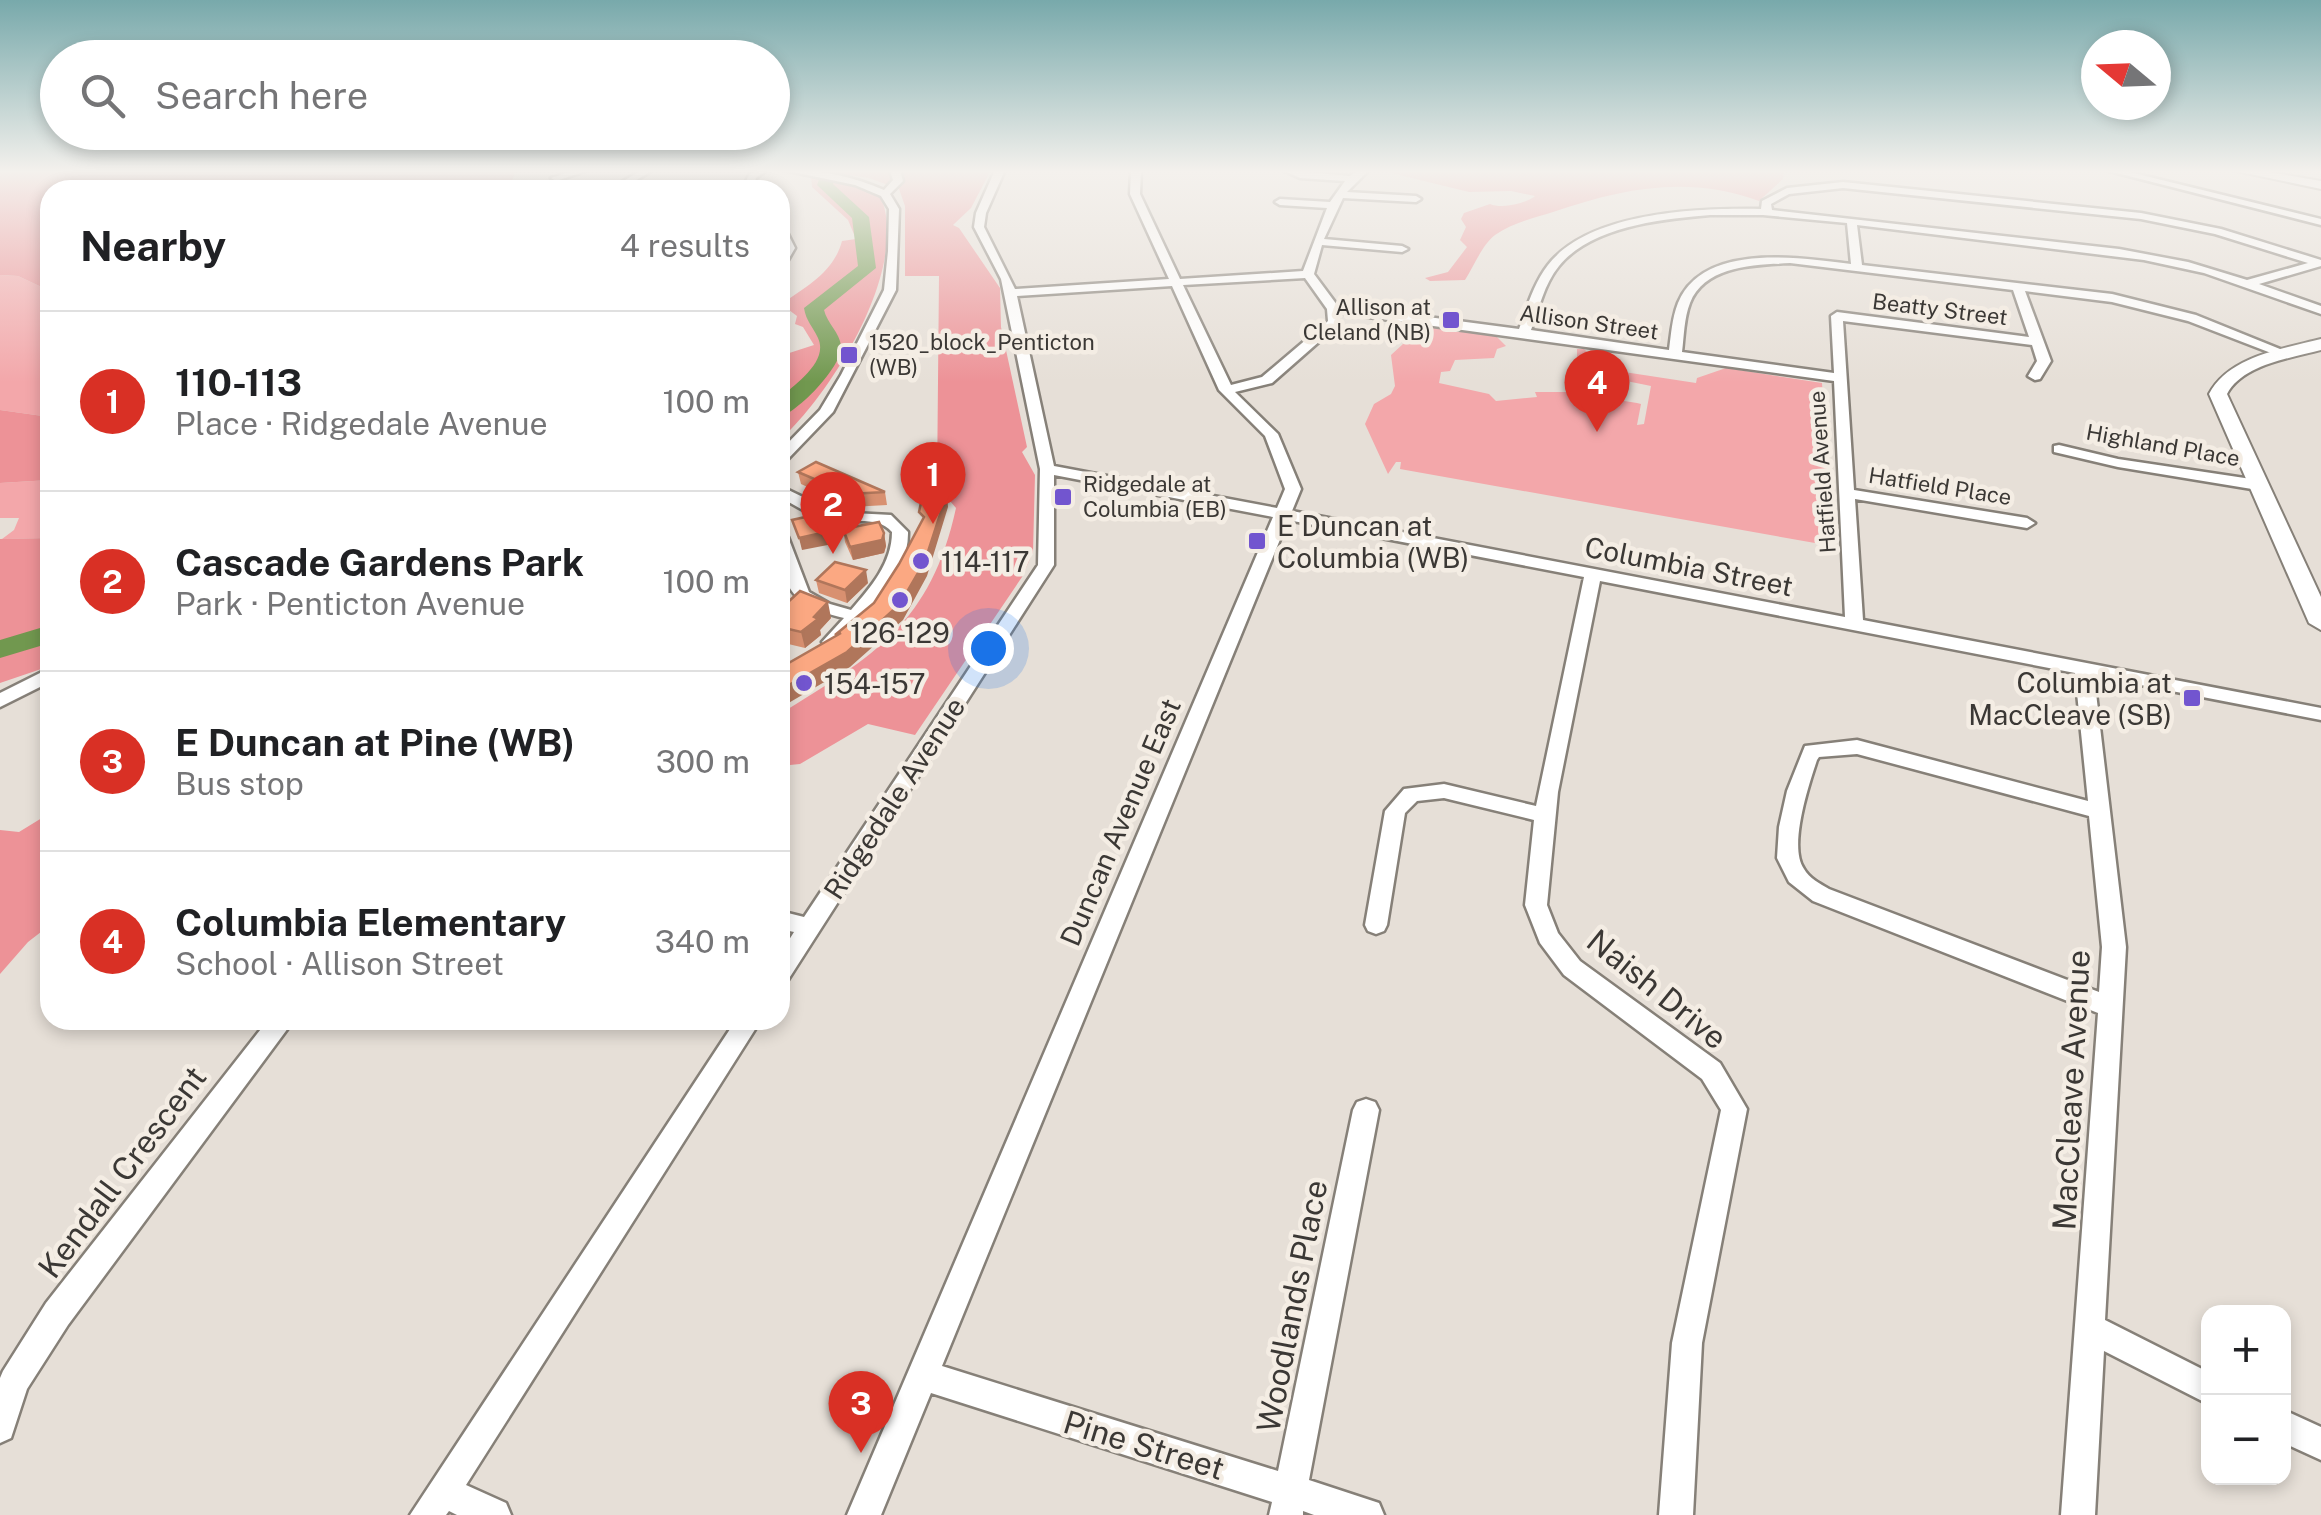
<!DOCTYPE html>
<meta charset="utf-8">
<style>
:root{--surface:#fff;--page:#f2f2f2;--text:#202124;--muted:#757577;--line:#e0e0e0;--accent:#d93025}
body{margin:0;font-family:"Public Sans",sans-serif;background:var(--page);color:var(--text)}
.controls{position:absolute;right:30px;bottom:30px;display:grid;overflow:hidden;border-radius:20px;box-shadow:0 5px 15px #0003}
.controls button{width:90px;height:90px;display:grid;place-items:center;padding:0;border:0;border-bottom:2px solid var(--line);background:var(--surface);color:var(--text);font:50px sans-serif}
.compass{position:absolute;left:2081px;top:30px;width:90px;height:90px;border-radius:50%;background:var(--surface);box-shadow:0 5px 15px #0003;rotate:289deg}
.you{position:absolute;left:988px;top:648px;width:35px;height:35px;margin:-25px;border:8px solid #fff;border-radius:50%;background:#1a73e8;box-shadow:0 0 0 15px #1a73e833}
.badge{display:grid;place-items:center;width:65px;height:65px;border-radius:50%;background:var(--accent);color:#fff;font-size:32px;font-weight:700}
.pin{position:absolute;translate:-50% -82px;filter:drop-shadow(0 2px 5px #0008)}
.pin::after{content:'';position:absolute;top:52px;width:35px;height:30px;background:inherit;clip-path:polygon(0 0,100% 0,50% 100%)}
.list{margin:0;padding:0;list-style:none}
h2{display:flex;justify-content:space-between;align-items:center;height:130px;margin:0;padding:0 40px;font-size:42px}
h2 small{font-size:32px;font-weight:400;color:var(--muted)}
.list li{display:grid;grid-template-columns:65px 1fr auto;gap:30px;align-items:center;box-sizing:border-box;height:180px;padding:0 40px;border-top:2px solid var(--line)}
.list b{display:block;font-size:38px;white-space:nowrap}
.list p{margin:0;font-size:32px;white-space:nowrap;color:var(--muted)}
.list em{font-size:32px;font-style:normal;color:var(--muted)}
.icon{flex:none;width:55px;height:55px;fill:none;stroke:currentColor;stroke-width:2;stroke-linecap:round;stroke-linejoin:round}
.map{position:relative;flex:none;width:2321px;height:1515px;overflow:hidden}
.search{position:absolute;background:var(--surface);box-shadow:0 5px 15px #0003;left:40px;top:40px;width:750px;height:110px;display:flex;align-items:center;gap:25px;box-sizing:border-box;padding:0 35px;border-radius:55px;color:var(--muted);font-size:38px}
.panel{position:absolute;background:var(--surface);box-shadow:0 5px 15px #0003;left:40px;top:180px;width:750px;height:850px;border-radius:30px}
.map>svg:first-child{display:block}
.green{fill:#f3a7aa}
.forest{fill:#ed9297}
.lines{fill:none;stroke-linecap:round;stroke-linejoin:round}
.river{fill:#71984f;fill-rule:evenodd}
.minor-casing{stroke:#868078;stroke-width:5}
.tertiary-casing{stroke:#868078;stroke-width:4}
.minor{fill:#fff;fill-rule:evenodd}
.tertiary{fill:#fff;fill-rule:evenodd}
.wall{fill:#d89070}
.shaded-wall{fill:#b0765b}
.building{fill:#fba882;stroke:#b0765b;stroke-width:2.5}
.poi-dot{fill:#7255cf;stroke:#f4ede4;stroke-width:4}
.labels{text-anchor:middle;dominant-baseline:central;stroke-width:9;stroke-linejoin:round;paint-order:stroke}
.far-poi-label{font-size:22px;fill:#3b3835;stroke:#f4ede4;text-anchor:start}
.far-street-label{font-size:22px;fill:#3b3835;stroke:#f4ede4}
.poi-label{font-size:28px;fill:#3b3835;stroke:#f4ede4;text-anchor:start}
.street-label{font-size:28px;fill:#3b3835;stroke:#f4ede4}
.near-street-label{font-size:32px;fill:#3b3835;stroke:#f4ede4}
</style>
<div class="map">
<svg width="2321" height="1515" viewBox="0 0 2321 1515">
<rect width="100%" height="100%" fill="#e6dfd7"/>
<!-- green -->
<path class="green" d="M0,275L18,276L50,291V417L0,410Z
M1397,320L1495,335L1506,346L1497,349L1494,358L1455,360L1450,371L1441,372L1439,383L1489,394L1496,401L1537,397L1535,392H1567L1637,403L1641,404L1637,425L1644,424L1651,386L1577,371V349H1584L1599,363L1598,368L1696,383L1697,378L1726,368L1822,383L1832,546L1400,469L1401,462H1396L1388,474L1365,424L1374,404L1391,394L1395,386L1391,355L1403,344Z
M50,480V538L2,539L14,530L19,518H0V483Z"/>
<!-- forest -->
<path class="forest" d="M0,170H516L509,190H50V291L18,276L0,275Z
M817,170H991L971,208L953,225L959,228L1000,288L1001,327L1027,447L1022,452L1035,475L1033,552L1022,577L915,735L868,724L800,764L780,766V714C874,656 931,623 956,508L937,486L939,276H905V206L899,189L869,178Z
M1379,170H1784L1783,179L1759,201C1688,175 1623,188 1553,212C1534,218 1512,223 1495,235C1482,245 1474,266 1465,280L1430,281L1425,278L1448,272L1467,247L1460,240L1466,227L1461,219L1464,213L1490,204C1502,209 1525,204 1535,196L1511,191L1469,192Z
M811,176C835,180 865,182 882,200C908,271 831,394 780,440V356L814,345L803,327L795,324L797,316L781,304C806,287 834,272 842,241L856,239L848,220L812,187Z
M0,410L50,417V480L0,483Z
M50,538V666L0,683V539Z
M50,813V925L28,942L0,974V830L19,832Z"/>
<g class="lines">
<!-- river -->
<path class="river" d="M823,170H839L833,184L869,217L876,268L824,310C827,323 840,333 841,346C843,366 798,412 780,417V398C795,384 829,362 818,338C813,327 806,321 804,308L858,266L852,218L817,185Z
M50,625V643L0,658V640Z"/>
<defs>
<path id="minor" d="M575,170H589L556,181L551,178Z
M642,170H653L620,190H608Z
M756,170H767L756,178L753,190H682L745,183L749,175Z
M784,170C818,169 853,176 884,190L893,180L890,170H900L903,181L890,194L899,209L896,290L833,412L785,462L780,463V451L820,410L841,375L884,290L888,251L889,209L881,196L855,185Z
M995,170H1005L986,213L984,227L1015,289L1169,279L1130,194L1131,170H1141L1140,194L1180,279L1303,271L1327,208L1280,205L1275,202L1280,199L1330,202L1345,181L1300,178L1282,170L1350,176L1358,170H1369L1347,192L1416,196L1421,199L1416,202L1343,198L1324,239L1402,246L1408,249L1402,252L1322,245L1314,274L1337,305L1519,329C1527,307 1534,283 1548,265C1590,211 1700,208 1761,209L1762,201L1787,188L1843,182L2141,213L2221,229L2321,260V266L2259,284L2321,306V314L2204,273L2144,260L1857,225L1862,265L2112,294L2196,315L2295,355L2284,358L2188,321L2112,302L2025,291L2051,361L2040,379L2035,380L2028,376L2037,361L2032,345L1843,321L1854,490L2027,518L2035,523L2027,528L1855,499L1863,620L2321,708V720L2094,676L2126,947L2105,1320L2208,1372V1404L2104,1351L2095,1515H2061L2098,1013L1813,901L1789,882L1777,858L1779,827L1787,791L1805,746L1857,740L2088,801L2075,673L1600,581L1558,792L1547,905L1558,933L1580,961L1720,1063L1747,1109L1702,1343L1693,1515H1659L1672,1343L1721,1110L1702,1079L1564,975L1540,943L1525,905L1534,820L1444,798L1417,801L1405,813L1387,925L1384,931L1376,934L1368,931L1365,925L1385,811L1404,789L1444,784L1536,806L1584,577L1288,520L942,1366L1278,1471L1353,1110L1357,1102L1366,1099L1375,1102L1379,1110L1309,1480L1379,1503L1384,1515H1314L1303,1511V1515H1269L1272,1502L931,1393L881,1515H847L1273,517L1054,475V565L788,980L780,982V954L794,932L780,929V911L804,917L1038,565L1040,469L1001,279L974,227L976,213ZM1843,188L2141,219L2215,234L2308,263L2247,280L2188,262L2119,249L1772,210L1771,204L1789,194ZM1710,215H1763L1847,223L1851,264C1800,258 1703,242 1678,303C1672,318 1671,335 1669,350L1531,330C1539,309 1544,284 1559,266C1591,226 1663,219 1710,215ZM1790,263L2013,290L2029,337L1837,312L1831,316L1834,373L1682,352C1684,336 1684,318 1690,303C1705,265 1755,265 1790,263ZM1305,278L1327,309L1328,321L1262,377L1231,385L1183,285ZM1172,286L1219,390L1265,436L1285,489L1277,508L1054,466L1017,296ZM1339,313L1834,381L1845,617L1292,511L1301,489L1278,434L1235,392L1272,383L1338,325ZM1857,754L2089,816L2102,947L2099,992L1829,889C1820,884 1809,878 1804,869C1788,847 1809,784 1817,760L1819,757Z
M2105,170H2121L2321,219V225Z
M780,225L785,228L795,248L784,267L780,268L783,248Z
M2059,445L2118,459L2258,480L2266,485L2258,490L2118,467L2054,452V446Z
M780,486L834,512L891,515L908,532C909,577 866,616 837,646H825L822,642L844,618C790,605 780,587 780,532L788,537L809,592L830,604L851,610C871,587 892,563 892,532C875,513 847,526 824,519C808,514 794,505 780,497Z
M50,668V682L0,707V693Z
M268,1020H294L68,1325L27,1389L11,1438L0,1443V1378L3,1371L46,1303Z
M736,1020H761L466,1485L506,1503L511,1515H457L449,1511L446,1515H410Z
M2284,1410L2321,1427V1460L2284,1443Z"/>
<path id="tertiary" d="M2231,170H2258L2321,181V189Z
M2321,339V350C2292,358 2243,364 2227,394L2321,597V630L2309,623L2209,394C2229,356 2282,349 2321,339Z"/>
</defs>
<!-- minor casing -->
<use href="#minor" class="minor-casing"/>
<!-- tertiary casing -->
<use href="#tertiary" class="tertiary-casing"/>
<!-- minor -->
<use href="#minor" class="minor"/>
<!-- tertiary -->
<use href="#tertiary" class="tertiary"/>
</g>
<!-- wall -->
<path class="wall" d="M798,472L885,492L887,505L851,507L801,484Z
M843,529L884,533L886,546L884,553L853,560L845,542Z
M816,580L868,583L847,603L819,593Z
M780,582L787,603L831,618L820,630L821,635L805,648L780,642Z"/>
<!-- shaded-wall -->
<path class="shaded-wall" d="M947,493L948,507L927,576L903,620L850,667L780,708V690L847,652Z
M835,530L838,543L802,550L799,538Z
M884,533L886,546L884,553L853,560L850,547Z
M866,570L868,583L847,603L845,590Z
M828,602L831,618L820,630L821,635L805,648L801,632Z"/>
<!-- building -->
<path class="building" d="M816,462L885,492L849,494L798,472Z
M923,493H947L925,561L900,604L847,652L780,690V668L841,633L835,635L874,603L899,564L924,517L919,512Z
M828,512L835,530L799,538L792,520Z
M879,522L884,533L882,540L850,547L843,529Z
M835,562L866,570L845,590L816,580Z
M780,582L787,603L800,591L828,602L814,617L818,619L801,632L780,627Z"/>
<!-- sky -->
<linearGradient id="sky" x2="0" y2="1"><stop stop-color="#78a9ab"/><stop offset="0.45" stop-color="#f4f1ed"/><stop offset="1" stop-color="#f4f1ed" stop-opacity="0"/></linearGradient>
<rect width="2321" height="382" fill="url(#sky)"/>
<!-- markers -->
<g class="poi-dot">
<rect x="1441" y="310" width="20" height="20" rx="5"/>
<rect x="839" y="345" width="20" height="20" rx="5"/>
<rect x="1053" y="487" width="20" height="20" rx="5"/>
<rect x="1247" y="531" width="20" height="20" rx="5"/>
<circle cx="921" cy="561" r="10"/>
<circle cx="900" cy="600" r="10"/>
<circle cx="804" cy="683" r="10"/>
<rect x="2182" y="688" width="20" height="20" rx="5"/>
</g>
<g class="labels">
<!-- far-poi labels -->
<g class="far-poi-label">
<text x="1431" y="307" text-anchor="end">Allison at<tspan x="1431" dy="25">Cleland (NB)</tspan></text>
<text x="869" y="342">1520_block_Penticton<tspan x="869" dy="25">(WB)</tspan></text>
<text x="1083" y="484">Ridgedale at<tspan x="1083" dy="25">Columbia (EB)</tspan></text>
</g>
<!-- far-street labels -->
<g class="far-street-label">
<text transform="translate(1940 309) rotate(7)">Beatty Street</text>
<text transform="translate(1589 322) rotate(8)">Allison Street</text>
<text transform="translate(2163 445) rotate(10)">Highland Place</text>
<text transform="translate(1822 472) rotate(-94)">Hatfield Avenue</text>
<text transform="translate(1940 486) rotate(9)">Hatfield Place</text>
</g>
<!-- poi labels -->
<g class="poi-label">
<text x="1277" y="525">E Duncan at<tspan x="1277" dy="32">Columbia (WB)</tspan></text>
<text x="941" y="561">114-117</text>
<text x="900" y="632" text-anchor="middle">126-129</text>
<text x="2172" y="682" text-anchor="end">Columbia at<tspan x="2172" dy="32">MacCleave (SB)</tspan></text>
<text x="824" y="683">154-157</text>
</g>
<!-- street labels -->
<g class="street-label">
<text transform="translate(1689 566) rotate(11)">Columbia Street</text>
<text transform="translate(894 798) rotate(-57)">Ridgedale Avenue</text>
<text transform="translate(1120 822) rotate(-67)">Duncan Avenue East</text>
</g>
<!-- near-street labels -->
<g class="near-street-label">
<text transform="translate(1657 989) rotate(39)">Naish Drive</text>
<text transform="translate(2071 1090) rotate(-87)">MacCleave Avenue</text>
<text transform="translate(122 1172) rotate(-53)">Kendall Crescent</text>
<text transform="translate(1292 1306) rotate(-79)">Woodlands Place</text>
<text transform="translate(1144 1445) rotate(17)">Pine Street</text>
</g>
</g>
</svg>
<div class="controls">
<button>+</button>
<button>−</button>
</div>
<svg class="compass" viewBox="-18 -18 36 36"><path d="M0-13l5 13h-10z" fill="#e53935"/><path d="M0 13l5-13h-10z" fill="#757577"/></svg>
<div class="you"></div>
<div class="pin badge" style="left:933px;top:524px">1</div>
<div class="pin badge" style="left:833px;top:554px">2</div>
<div class="pin badge" style="left:861px;top:1453px">3</div>
<div class="pin badge" style="left:1597px;top:432px">4</div>
<div class="search"><svg class="icon" aria-label="search" viewBox="0 0 24 24"><circle cx="10" cy="10" r="6"/><path d="M15 15l6 6"/></svg>Search here</div>
<section class="panel">
<h2>Nearby<small>4 results</small></h2>
<ul class="list">
<li><span class="badge">1</span><div><b>110-113</b><p>Place · Ridgedale Avenue</p></div><em>100 m</em></li>
<li><span class="badge">2</span><div><b>Cascade Gardens Park</b><p>Park · Penticton Avenue</p></div><em>100 m</em></li>
<li><span class="badge">3</span><div><b>E Duncan at Pine (WB)</b><p>Bus stop</p></div><em>300 m</em></li>
<li><span class="badge">4</span><div><b>Columbia Elementary</b><p>School · Allison Street</p></div><em>340 m</em></li>
</ul>
</section>
</div>
